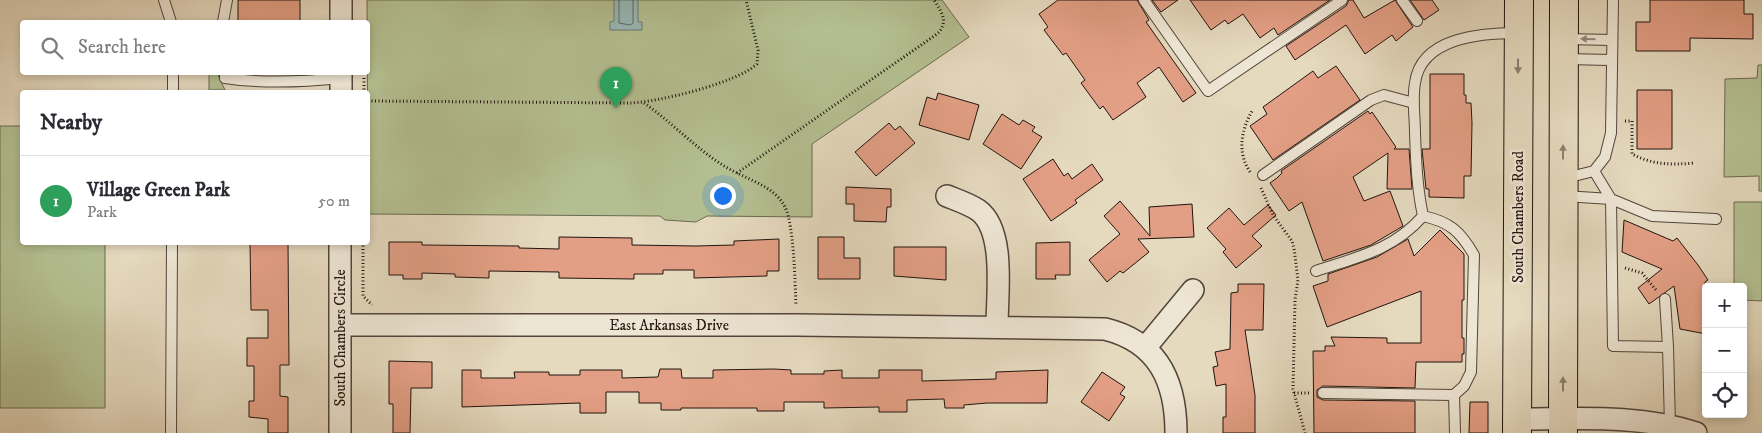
<!DOCTYPE html>
<meta charset="utf-8">
<style>
:root{--surface:#fff;--page:#f2f2f3;--text:#2b2b33;--muted:#7c7c81;--line:#e1e1e2;--accent:#8f2418}
body{margin:0;font-family:"IM FELL DW Pica",serif;background:var(--page);color:var(--text)}
.controls{position:absolute;right:15px;bottom:15px;display:grid;overflow:hidden;border-radius:5px;box-shadow:0 2px 8px #0003}
.controls button{width:45px;height:45px;display:grid;place-items:center;padding:0;border:0;border-bottom:1px solid var(--line);background:var(--surface);color:var(--text);font:25px sans-serif}
.you{position:absolute;left:722px;top:195px;width:18px;height:18px;margin:-12px;border:4px solid #fff;border-radius:50%;background:#1a73e8;box-shadow:0 0 0 8px #1a73e833}
.badge{display:grid;place-items:center;width:32px;height:32px;border-radius:50%;background:var(--accent);color:#fff;font-size:16px;font-weight:700}
.pin{position:absolute;translate:-50% -41px;filter:drop-shadow(0 1px 2px #0008)}
.pin::after{content:'';position:absolute;top:26px;width:18px;height:15px;background:inherit;clip-path:polygon(0 0,100% 0,50% 100%)}
.list{margin:0;padding:0;list-style:none}
h2{display:flex;justify-content:space-between;align-items:center;height:65px;margin:0;padding:0 20px;font-size:21px}
h2 small{font-size:16px;font-weight:400;color:var(--muted)}
.list li{display:grid;grid-template-columns:32px 1fr auto;gap:15px;align-items:center;box-sizing:border-box;height:90px;padding:0 20px;border-top:1px solid var(--line)}
.list b{display:block;font-size:19px;white-space:nowrap}
.list p{margin:0;font-size:16px;white-space:nowrap;color:var(--muted)}
.list em{font-size:16px;font-style:normal;color:var(--muted)}
.icon{flex:none;width:28px;height:28px;fill:none;stroke:currentColor;stroke-width:2;stroke-linecap:round;stroke-linejoin:round}
.map{position:relative;flex:none;width:1762px;height:433px;overflow:hidden}
.search{position:absolute;background:var(--surface);box-shadow:0 2px 8px #0003;left:20px;top:20px;width:350px;height:55px;display:flex;align-items:center;gap:12px;box-sizing:border-box;padding:0 18px;border-radius:5px;color:var(--muted);font-size:19px}
.panel{position:absolute;background:var(--surface);box-shadow:0 2px 8px #0003;left:20px;top:90px;width:350px;height:155px;border-radius:5px}
.map>svg:first-child{display:block}
.green{fill:#b4bf91;stroke:#6a6a50}
.water{fill:#97b9b8;stroke:#687774}
.lines{fill:none;stroke-linecap:round;stroke-linejoin:round}
.shore{stroke:#5c6664;stroke-width:1}
.building{fill:#e39f85;stroke:#21140f}
.service-casing{stroke:#52453b;stroke-width:12}
.minor-casing{stroke:#52453b;stroke-width:24}
.primary-casing{stroke:#21140f;stroke-width:30}
.path{stroke:#21140f;stroke-width:3;stroke-dasharray:1 2.5;stroke-linecap:butt}
.service{stroke:#eee6d5;stroke-width:10}
.minor{stroke:#eee6d5;stroke-width:21}
.primary{stroke:#e5d9be;stroke-width:28}
.oneway{fill:#92887c}
.oneway2{fill:#8d806f}
.labels{text-anchor:middle;dominant-baseline:central;stroke-width:5;stroke-linejoin:round;paint-order:stroke}
.street-label{font-size:15px;fill:#21140f;stroke:#eee6d5}
</style>
<div class="map">
<svg width="1762" height="433" viewBox="0 0 1762 433">
<rect width="100%" height="100%" fill="#e5d9be"/>
<filter id="stains"><feTurbulence type="fractalNoise" baseFrequency=".004" numOctaves="4"/><feColorMatrix values="0 0 0 0 .2 0 0 0 0 .09 0 0 0 0 .02 0 0 0 .5 -.17"/></filter>
<radialGradient id="worn" r=".72"><stop offset=".6" stop-color="#630" stop-opacity="0"/><stop offset="1" stop-color="#630" stop-opacity=".3"/></radialGradient>
<!-- green -->
<path class="green" d="M367,0H942L969,37L812,144V217L707,216L696,222L665,220L660,216L368,214Z
M1758,65H1762V191H1759V176L1724,177L1725,79L1757,78Z
M209,73H217L225,90H209Z
M0,126H22V242L105,243V408H0Z
M1734,202H1762V301L1743,300V287H1734Z"/>
<!-- water -->
<path class="water" d="M614,0H638V22H642V30H610V22L614,21Z"/>
<g class="lines">
<!-- shore -->
<path class="shore" d="M619,0V23L630,25L633,23V0"/>
</g>
<!-- building -->
<path class="building" d="M238,0H300V22H238Z
M1058,0H1137L1149,20L1146,22L1196,93L1183,102L1159,67L1137,83L1146,97L1113,120L1103,106L1100,109L1081,83L1085,80L1066,53L1063,55L1044,30L1048,27L1039,14Z
M1152,0H1178L1161,12Z
M1190,0H1330L1278,35L1274,28L1260,38L1243,14L1228,24L1225,20L1211,30Z
M1349,0H1353L1364,18L1395,0L1413,27L1396,41L1392,35L1365,54L1346,25L1295,60L1286,46L1346,6Z
M1410,0H1432L1439,10L1424,20Z
M1650,0H1744V14H1753V39L1690,38V51H1636V22H1650Z
M1336,66L1360,100L1273,160L1250,126L1267,114L1263,107L1313,71L1318,78Z
M1430,74H1464V95H1466V103H1471L1472,123L1471,176H1464V198L1429,197V189H1426L1422,149H1430Z
M1637,90H1672V149H1637Z
M938,93L979,105L969,140L919,125L927,97L936,100Z
M1368,111L1370,114L1372,112L1396,147L1394,149H1409L1412,189H1387L1388,153L1353,177L1364,201L1390,191L1403,226L1371,245L1323,261L1302,202L1289,211L1270,183L1277,178L1282,173L1281,171Z
M1002,114L1019,125L1023,120L1035,127L1032,131L1042,137L1021,169L983,144Z
M889,123L895,130L900,126L915,143L876,176L855,152Z
M1053,159L1064,176L1068,173L1072,179L1092,164L1103,180L1075,200L1077,203L1051,221L1023,179Z
M846,187L891,189V207H887L886,222L854,221V204H846Z
M1120,201L1150,236L1149,207L1192,204L1194,237L1138,239L1149,252L1123,273L1120,271L1107,282L1089,260L1120,234L1104,216Z
M1268,205L1276,215L1252,236L1262,246L1236,268L1223,252L1226,249L1207,228L1229,208L1244,225Z
M1624,220L1673,241L1677,238L1698,265L1708,280L1705,282L1706,334L1680,329L1674,286L1649,304L1638,288L1662,269L1622,252Z
M1440,230L1464,254V300H1462V338H1464V354H1462V362H1416L1415,388L1323,386L1317,390V397L1323,400L1415,401V433H1314L1313,351H1325V346H1335L1331,337L1387,338V343H1421V291L1327,327L1313,286L1328,281V274L1377,257L1408,239L1414,256Z
M559,237L632,238V245L696,246L734,245V241L779,239V271H767V276L694,278V270H663V274H634V279L559,278V272L489,271V278L455,277V274L422,273V279H403V275H389V242H422V245L519,246V248L559,249Z
M818,237H844V258H860V279H818Z
M250,242H288L289,365H280V396L288,397V433H268V419L249,417V401H254V366H247V338H268V310H251Z
M1070,242V275H1055L1056,279H1036V243Z
M894,247H946V280L894,276Z
M1238,284H1264L1263,330H1245L1255,395V433H1223V417H1226V384L1216,386L1213,367L1218,366L1215,352L1230,349L1231,293L1238,292Z
M389,361L432,362V388H411L410,433H393V404H389Z
M660,369H681L682,378H713V370L774,369L791,370V374H824V371L842,370V378H879V370H922V381L996,379V372L1048,370L1047,403H987L964,405V408H945L944,399L907,400V412H879V407L824,408V402H784V411H757V408H681V410H661V403H639V392H606V413H580V403L462,407V370H481V378H515L514,372H549V375H580V370H622V378L658,377Z
M1102,372L1125,387L1120,394L1125,397L1109,421L1081,402Z
M1470,402H1488V433H1469Z"/>
<g class="lines">
<defs>
<path id="service" d="M164,0L171,22
M1144,0L1208,91L1342,0
M1402,0L1417,21
M223,22L227,0
M1565,39L1612,40
M1565,59L1611,60
M173,72V92
M225,72V78C264,84 302,82 341,78
M1594,171L1611,199L1613,346L1668,347L1665,299
M1263,175L1371,100L1384,95L1414,103
M1566,178L1594,171L1605,157L1611,133L1613,0
M1564,196L1611,199L1652,216L1716,219
M1423,216C1417,188 1416,161 1415,133C1415,117 1412,99 1415,83C1421,37 1482,33 1518,33
M1316,271C1358,257 1393,250 1423,216C1450,222 1460,231 1474,255L1471,372L1464,386L1454,395L1455,433
M1668,347L1670,426
M1323,393L1454,395
M171,433L172,242"/>
<path id="minor" d="M341,22V0
M341,92V72
M947,196C957,200 969,204 978,210C1006,230 997,295 997,326
M340,242V433
M340,325H797L1105,329C1158,342 1176,381 1176,433
M1145,348L1193,290
M1518,419C1577,419 1639,414 1696,433"/>
<path id="primary" d="M1517,433L1519,0
M1563,433L1564,0"/>
</defs>
<!-- service casing -->
<use href="#service" class="service-casing"/>
<!-- minor casing -->
<use href="#minor" class="minor-casing"/>
<!-- primary casing -->
<use href="#primary" class="primary-casing"/>
<!-- path -->
<path class="path" d="M364,78V92
M368,101L631,103C658,102 737,83 757,64L758,50L746,0
M644,103C676,125 703,157 739,174C755,182 776,189 785,207C794,225 795,283 796,305
M1625,121H1632V154C1653,165 1671,165 1694,163
M1250,172C1237,152 1241,131 1252,111
M737,173L937,34C949,23 942,12 934,0
M1261,188L1273,215L1292,241L1294,248L1298,280L1295,300L1293,389L1305,433
M363,242V296L372,305
M1625,268L1642,273L1656,290
M1294,393H1309"/>
<!-- service -->
<use href="#service" class="service"/>
<!-- minor -->
<use href="#minor" class="minor"/>
<!-- primary -->
<use href="#primary" class="primary"/>
</g>
<!-- one-way arrows -->
<defs><path id="oneway-solid" d="M-6-.8H1V-3.2L6.5 0L1 3.2V.8H-6Z" transform="scale(1.25)"/></defs>
<use class="oneway" href="#oneway-solid" transform="translate(1588 39) rotate(-179)"/>
<g class="oneway2">
<use href="#oneway-solid" transform="translate(1518 66) rotate(90)"/>
<use href="#oneway-solid" transform="translate(1563 152) rotate(-90)"/>
<use href="#oneway-solid" transform="translate(1563 384) rotate(-90)"/>
</g>
<g class="labels">
<!-- street labels -->
<g class="street-label">
<text transform="translate(1518 217) rotate(-90)">South Chambers Road</text>
<text x="669" y="325">East Arkansas Drive</text>
<text transform="translate(340 338) rotate(-90)">South Chambers Circle</text>
</g>
</g>
<rect width="100%" height="100%" filter="url(#stains)"/>
<rect width="100%" height="100%" fill="url(#worn)"/>
</svg>
<div class="controls">
<button>+</button>
<button>−</button>
<button><svg class="icon" aria-label="locate" viewBox="0 0 24 24"><circle cx="12" cy="12" r="6"/><path d="M12 2v4M12 18v4M2 12h4M18 12h4"/></svg></button>
</div>
<div class="you"></div>
<div class="pin badge" style="left:616px;top:108px;background:#2e9e5b">1</div>
<div class="search"><svg class="icon" aria-label="search" viewBox="0 0 24 24"><circle cx="10" cy="10" r="6"/><path d="M15 15l6 6"/></svg>Search here</div>
<section class="panel">
<h2>Nearby<small></small></h2>
<ul class="list">
<li><span class="badge" style="background:#2e9e5b">1</span><div><b>Village Green Park</b><p>Park</p></div><em>50 m</em></li>
</ul>
</section>
</div>
